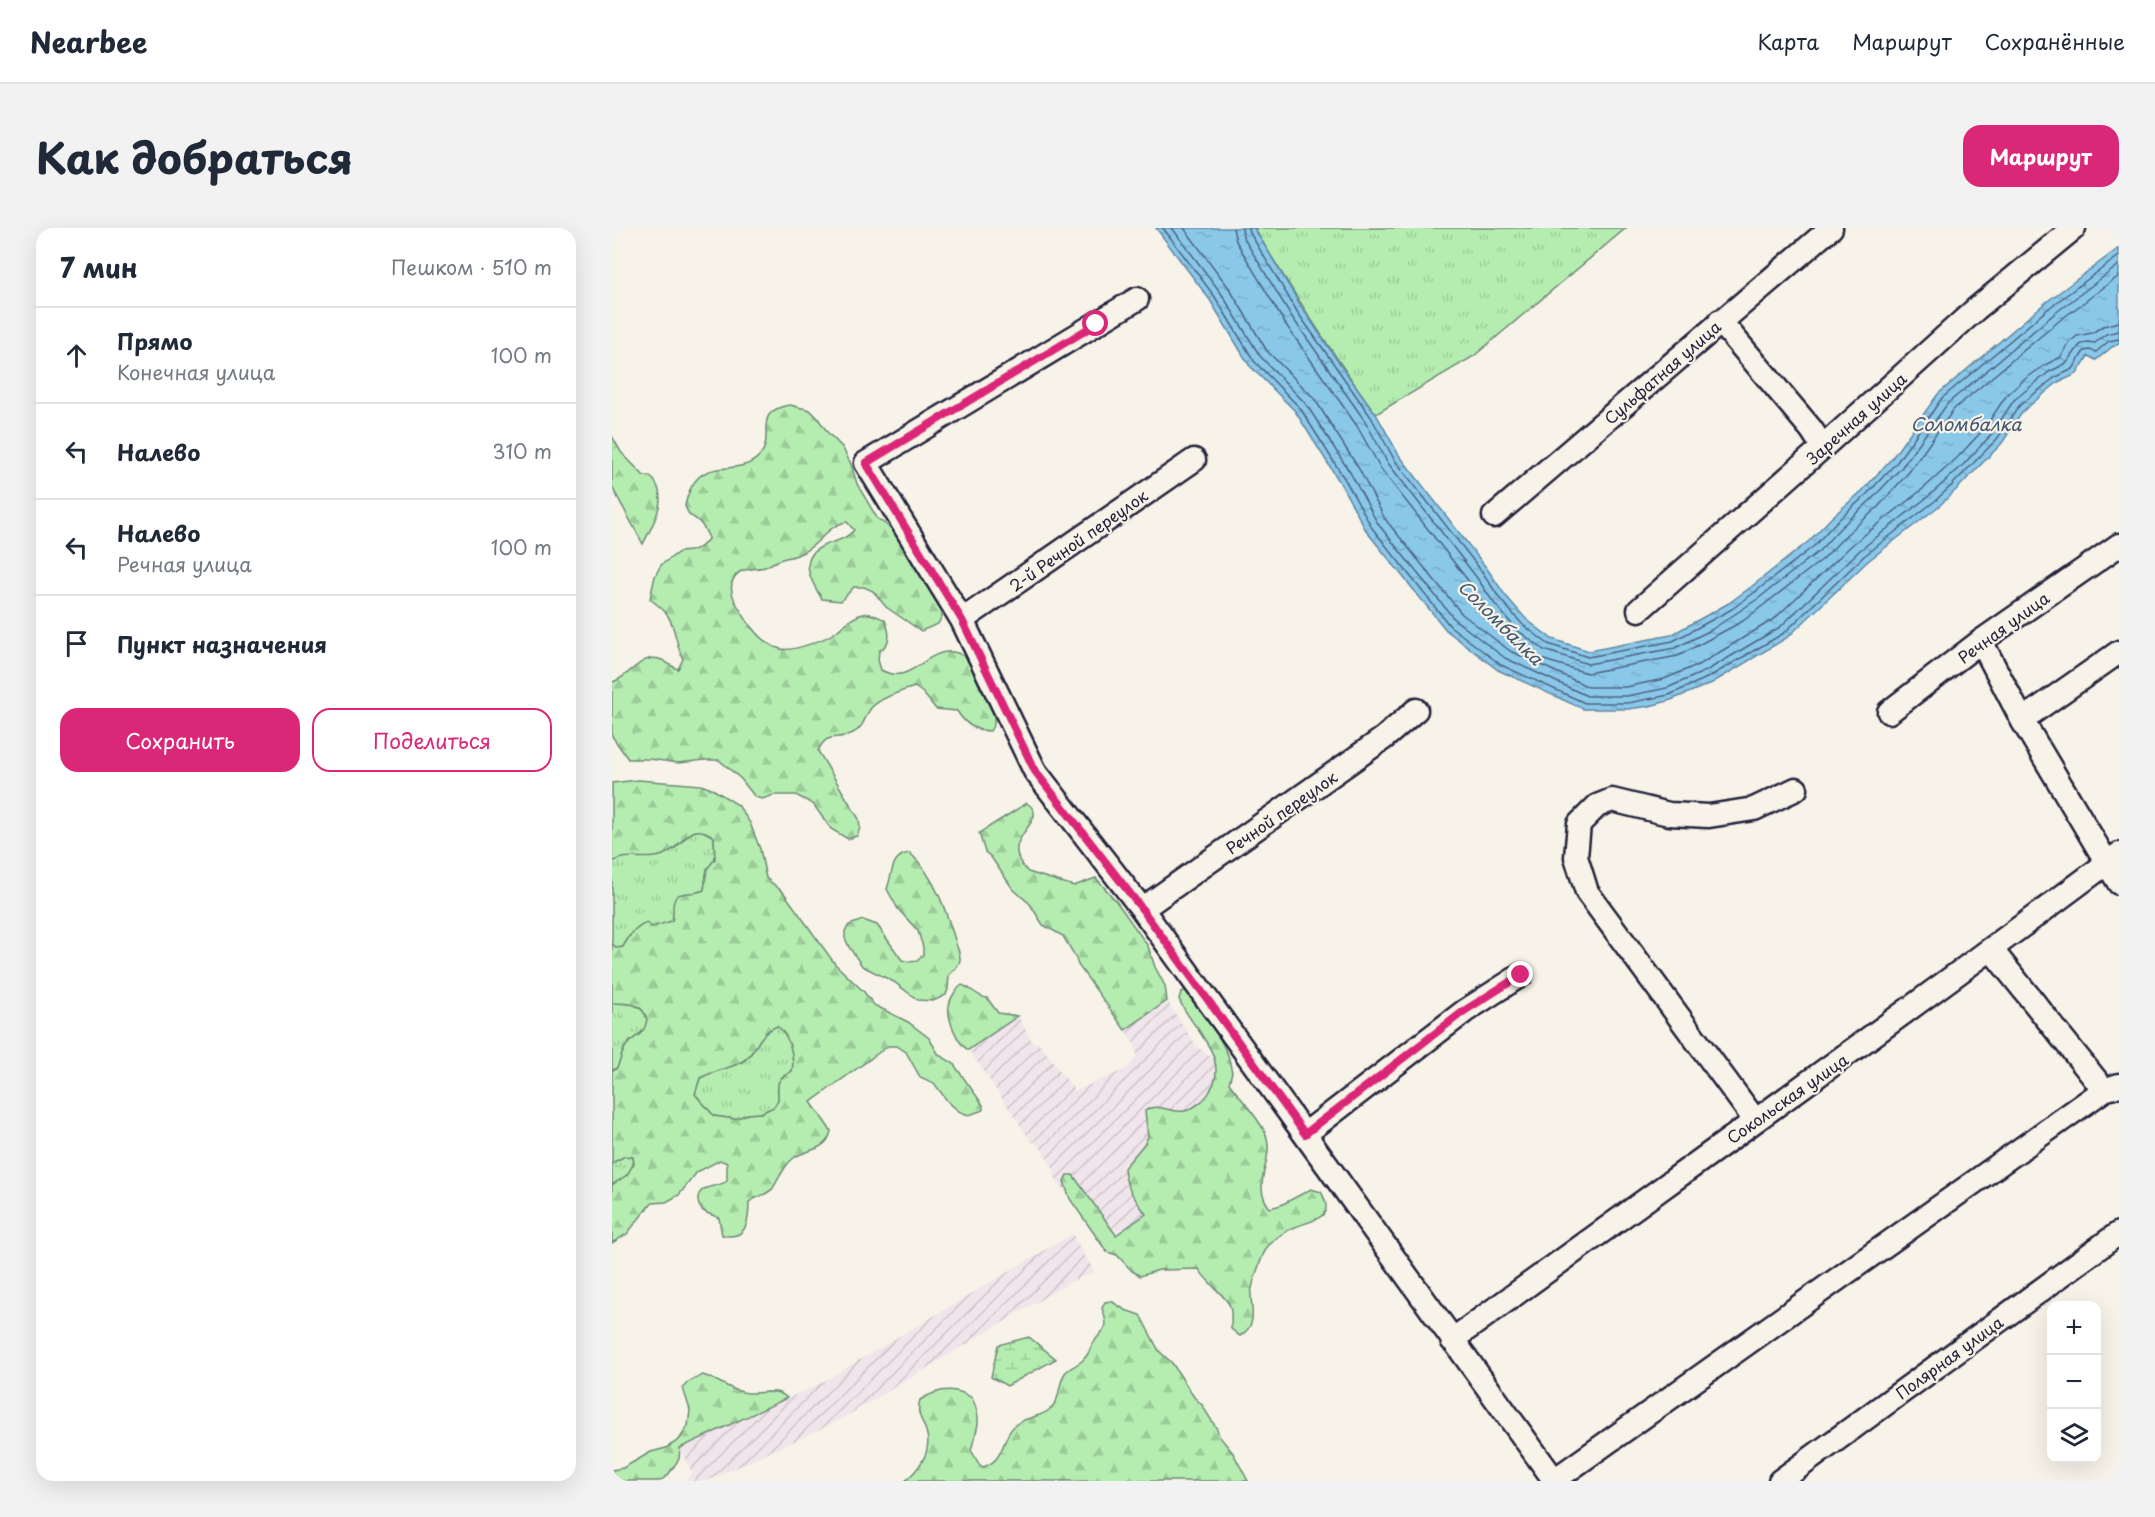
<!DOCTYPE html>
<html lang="ru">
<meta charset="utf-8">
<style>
:root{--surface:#fff;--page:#f2f2f3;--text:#1f2937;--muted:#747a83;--line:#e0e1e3;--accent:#db2777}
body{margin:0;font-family:"Playpen Sans",sans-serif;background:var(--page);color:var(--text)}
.controls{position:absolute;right:18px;bottom:18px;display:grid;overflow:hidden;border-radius:12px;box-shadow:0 6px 24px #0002}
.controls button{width:54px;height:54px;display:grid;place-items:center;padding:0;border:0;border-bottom:2px solid var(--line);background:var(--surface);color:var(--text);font:30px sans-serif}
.stop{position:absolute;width:18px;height:18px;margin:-14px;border:4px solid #db2777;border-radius:50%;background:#fff}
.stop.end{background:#db2777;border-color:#fff;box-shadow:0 2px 6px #0008}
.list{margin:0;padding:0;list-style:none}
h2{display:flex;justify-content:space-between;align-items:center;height:78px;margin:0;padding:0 24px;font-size:26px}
h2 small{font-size:20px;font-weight:400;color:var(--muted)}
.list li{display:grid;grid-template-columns:39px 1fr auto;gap:18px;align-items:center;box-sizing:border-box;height:96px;padding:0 24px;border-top:2px solid var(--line)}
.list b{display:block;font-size:22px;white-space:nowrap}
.list p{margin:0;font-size:20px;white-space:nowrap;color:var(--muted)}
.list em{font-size:20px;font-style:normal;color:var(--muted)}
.actions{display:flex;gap:12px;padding:18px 24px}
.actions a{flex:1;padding:14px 0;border:2px solid var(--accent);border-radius:18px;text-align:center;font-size:21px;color:var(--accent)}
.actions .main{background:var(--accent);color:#fff}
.icon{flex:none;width:33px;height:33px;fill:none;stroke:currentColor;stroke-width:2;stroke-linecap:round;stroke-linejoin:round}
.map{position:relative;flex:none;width:1507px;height:1253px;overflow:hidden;border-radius:18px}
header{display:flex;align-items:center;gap:36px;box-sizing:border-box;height:84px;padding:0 30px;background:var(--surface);border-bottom:2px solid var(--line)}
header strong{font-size:28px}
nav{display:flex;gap:33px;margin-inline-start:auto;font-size:21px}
.intro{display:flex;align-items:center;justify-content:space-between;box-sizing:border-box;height:144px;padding:0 36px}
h1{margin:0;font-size:42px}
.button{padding:15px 27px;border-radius:18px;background:var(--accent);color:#fff;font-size:21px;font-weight:700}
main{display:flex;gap:36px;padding:0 36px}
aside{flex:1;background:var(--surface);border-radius:18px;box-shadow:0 6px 24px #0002}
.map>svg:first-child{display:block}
.industrial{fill:url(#industrial-furrows)}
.grass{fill:url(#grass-tufts);stroke:#6c8876;stroke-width:1.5}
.forest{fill:url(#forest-firs);stroke:#6c8876;stroke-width:1.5;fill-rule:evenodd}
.wetland{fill:url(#wetland-marsh);stroke:#6c8876;stroke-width:1.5}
.water{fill:url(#water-ripples);stroke:#6086a4;stroke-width:1.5}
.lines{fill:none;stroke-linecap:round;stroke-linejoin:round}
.shore{stroke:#4c6481;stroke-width:1.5}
.minor-casing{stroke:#22223b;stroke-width:27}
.minor{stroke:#f7f3e8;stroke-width:22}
.route{stroke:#db2777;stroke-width:8}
.labels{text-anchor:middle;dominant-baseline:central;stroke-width:4.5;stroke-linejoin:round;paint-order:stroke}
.street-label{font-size:16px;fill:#22223b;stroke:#f7f3e8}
.water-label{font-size:18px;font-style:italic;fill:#415470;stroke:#f7f3e8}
</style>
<header>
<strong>Nearbee</strong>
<nav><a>Карта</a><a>Маршрут</a><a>Сохранённые</a></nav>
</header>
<div class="intro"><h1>Как добраться</h1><a class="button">Маршрут</a></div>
<main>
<aside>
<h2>7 мин<small>Пешком · 510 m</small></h2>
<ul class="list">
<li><svg class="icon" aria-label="ahead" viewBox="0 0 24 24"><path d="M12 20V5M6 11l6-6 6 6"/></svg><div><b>Прямо</b><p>Конечная улица</p></div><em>100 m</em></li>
<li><svg class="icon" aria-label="left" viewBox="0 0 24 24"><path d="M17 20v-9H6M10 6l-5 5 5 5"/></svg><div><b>Налево</b></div><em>310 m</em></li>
<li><svg class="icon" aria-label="left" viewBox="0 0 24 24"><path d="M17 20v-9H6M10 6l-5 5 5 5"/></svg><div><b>Налево</b><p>Речная улица</p></div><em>100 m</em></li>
<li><svg class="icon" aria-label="arrive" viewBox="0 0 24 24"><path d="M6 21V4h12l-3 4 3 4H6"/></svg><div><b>Пункт назначения</b></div></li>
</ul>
<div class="actions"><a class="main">Сохранить</a><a>Поделиться</a></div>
</aside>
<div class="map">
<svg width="1507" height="1253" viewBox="0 0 1507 1253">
<defs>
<pattern id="industrial-furrows" width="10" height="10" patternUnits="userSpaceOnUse" patternTransform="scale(1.5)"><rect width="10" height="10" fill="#f0e5eb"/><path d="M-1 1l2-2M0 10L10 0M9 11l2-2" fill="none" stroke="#cec4ca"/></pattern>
<pattern id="grass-tufts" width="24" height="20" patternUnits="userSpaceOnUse" patternTransform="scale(1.5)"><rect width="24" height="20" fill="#b5edb0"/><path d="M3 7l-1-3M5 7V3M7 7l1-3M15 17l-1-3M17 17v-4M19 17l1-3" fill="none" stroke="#9bcb98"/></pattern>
<pattern id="forest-firs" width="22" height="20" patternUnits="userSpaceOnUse" patternTransform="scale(1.5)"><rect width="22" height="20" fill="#b5edb0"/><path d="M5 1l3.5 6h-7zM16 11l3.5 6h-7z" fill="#9bcb98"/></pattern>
<pattern id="wetland-marsh" width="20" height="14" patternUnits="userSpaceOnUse" patternTransform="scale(1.5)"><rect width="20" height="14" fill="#b5edb0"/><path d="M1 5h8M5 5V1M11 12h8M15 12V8" fill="none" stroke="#9bcb98"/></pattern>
<pattern id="water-ripples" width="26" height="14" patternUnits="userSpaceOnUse" patternTransform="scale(1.5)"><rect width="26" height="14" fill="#8ac8ea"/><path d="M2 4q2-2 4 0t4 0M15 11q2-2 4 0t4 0" fill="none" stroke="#77acca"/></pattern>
</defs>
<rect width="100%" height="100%" fill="#f7f3e8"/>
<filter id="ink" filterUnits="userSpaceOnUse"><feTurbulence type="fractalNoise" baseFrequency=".0167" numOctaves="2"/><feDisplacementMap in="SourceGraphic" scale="12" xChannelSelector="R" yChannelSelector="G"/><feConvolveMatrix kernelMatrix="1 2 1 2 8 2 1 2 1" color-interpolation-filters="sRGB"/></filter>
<g filter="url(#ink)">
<!-- industrial -->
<path class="industrial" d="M555,773L586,820L598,827L653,905L495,1024L443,950L442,942L427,917L419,913L357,822L406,788L421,815H427L463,863L514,841L520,835L525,826L523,818L513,802Z
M460,1006L483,1044L458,1054L228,1192L95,1253H73L80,1245L68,1220L207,1156Z"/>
<!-- grass -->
<path class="grass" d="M642,0H1014L862,128L764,186C720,126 681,64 642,0Z
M89,602L102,609L103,631L95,641L92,662L79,666L62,680L60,693L17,708L11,719L5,720L0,716V634C15,624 30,633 46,627C51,626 58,623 63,620C73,613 75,603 89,602Z
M0,775C16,776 29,773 35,791C32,810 23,806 14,818C9,825 9,834 4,841L0,842Z
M165,798C178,807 183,828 180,843L169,850L166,856V872L162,879L149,885L136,886L123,891L102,888L83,866L88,850C102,842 119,841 133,832C147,821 144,807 165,798Z
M13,928L21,929C24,944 12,950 0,957V935Z"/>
<!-- forest -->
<path class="forest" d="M178,177L198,182L205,189L216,205L230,219L239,236L245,256L265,290L281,302L288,310L329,378L330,388L326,396L309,403L274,379L261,363L252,359H242L229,373L210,371C198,352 185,329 213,317C225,312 233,312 242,302L235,294C214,297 207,319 187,326C182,329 176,329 170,331C164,333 159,336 153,339C142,342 127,338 121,352C115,366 128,381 135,393C143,405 154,418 169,421C181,424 215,411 225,403C232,397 241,388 251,386C259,384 266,389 273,392C278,405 280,415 267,423L266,432L269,442C299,459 312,421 341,424C365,426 371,467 382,486V496L378,503C362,502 353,496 345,483L324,481L311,465L303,459C289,463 270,469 260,479C252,488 253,499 241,505C224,514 216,502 206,523L247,591L248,600L245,608L236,611L219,601L201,576L184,567H162L150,571L143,569L129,551L107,532H93L66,535L38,531H16L0,508V454C16,451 30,423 50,432C56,435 60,439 66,441L71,431C64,417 64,401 56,388C52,381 44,376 38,371L43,348L49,337L67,324L78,323L89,319L97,310C92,299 88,292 77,287L73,278C85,220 125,254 148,227C164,209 138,183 178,177Z
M0,208L9,224L32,248H38C59,267 42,295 31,316L0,259Z
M26,552L89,557L102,562L126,577L138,595L148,621L154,650L172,665L223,736L252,764L262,777L296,794L317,810L327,827L341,835L371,877V882L357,887L348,884L336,874L322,855L308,849L294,824L285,818H276L199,874L219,903C215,923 196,921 183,929C172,937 168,949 161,960C157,966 144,969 137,974C137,993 135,1013 110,1007L107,990C102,987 98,987 93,984C89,982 86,977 86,972C85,956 107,960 115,953V935L108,932L85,944L67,967L54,974L41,975L36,979L15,1006L0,1015V957L15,947L22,935L21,929L13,928L0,935V842L4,841C9,834 9,825 14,818C23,806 32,810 35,791C29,773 16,776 0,775V716L5,720L11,719C17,708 22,701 34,695L40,699L60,693C62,686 60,679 62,673C65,661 83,668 92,662L95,641L103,631L102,609C77,590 72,619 51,627C34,634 17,624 0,634V555ZM165,798C177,806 183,829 180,843L169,850L166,856V872L162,879L149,885L136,886L123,891L102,888L83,866L88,850C102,842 119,841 132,832C147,821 144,807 165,798Z
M415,575C442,594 381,609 416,644L462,658L484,650L504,673L536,718L543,739L553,758L555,773L513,802L466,737L463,728L451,708L431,697L418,676L401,661L379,629L373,624L367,605Z
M298,625C323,648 334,683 344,715C345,721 349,726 348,732C347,739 341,743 337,747L336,761L334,767L321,773L306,772L282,754L250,738L237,719L233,710V703L237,697L251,692L265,697L290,732L297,734L305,733L311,727V719L306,703L286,681L275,661C281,646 278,627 298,625Z
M350,757C359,760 366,769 375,770L386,785L406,788L356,822C345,815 335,790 337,778C338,770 344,761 350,757Z
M575,762L584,776L594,784L616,827L620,844L617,855C628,870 645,888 653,904C665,931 637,955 658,980L669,977L699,961L709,964C725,991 700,992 683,999C673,1003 663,1011 656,1018C650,1026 640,1056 639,1066C639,1083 646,1097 628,1108L619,1101C619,1094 620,1084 618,1078C614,1068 594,1054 587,1041L547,1042L528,1048L520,1043L505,1027L495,1024L458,971L452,953L455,947H461L504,1007L534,986C523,971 513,959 512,940L533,915L536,908L533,883C545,873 559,886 573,883C583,880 594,871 598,863C599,859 601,858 602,855C613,823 577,797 567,771L569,764Z
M499,1073L513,1082L528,1087L547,1123L560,1135L582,1169L590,1177L605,1201L607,1208L621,1225L636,1253H293C307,1241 321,1224 314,1203C310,1191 304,1186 308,1172C325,1161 343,1158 360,1170C371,1193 365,1200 359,1222L367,1236L371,1239C393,1233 389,1210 403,1197C412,1189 427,1190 437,1182C450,1171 445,1158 453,1145C458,1139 466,1137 471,1132C476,1127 478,1122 481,1116C491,1098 499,1105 490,1080L493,1074Z
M91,1147C107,1152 122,1165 139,1165C153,1166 163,1159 175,1170L68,1220L67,1231L56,1247L48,1253H0V1242L11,1240L39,1224L54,1220L67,1212L76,1198L78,1182L71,1160L76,1154Z"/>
<!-- wetland -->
<path class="wetland" d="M417,1109L444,1131L395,1158L379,1149L386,1117Z"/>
<!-- water -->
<path class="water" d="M544,0H642L691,81L729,138L764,186L787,227L876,342L893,367L914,391L940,411L977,423L1059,407L1117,375L1139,359L1197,313L1219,290L1250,263L1280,230L1326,166L1433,75L1507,20V116L1500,119L1484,132L1476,128L1465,146L1445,155L1411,183L1390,215L1345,261L1327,278L1256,333L1176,409L1100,455L1059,472L1038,478L1016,481H971L886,442L834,402L755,304L727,253L683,183L637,137L598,72Z"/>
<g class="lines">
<!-- shore -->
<path class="shore" d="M551,0L603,69L642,133L688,180L732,250L760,300L838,398L889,437L973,475H1016L1057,467L1097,449L1172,405L1252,328L1323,273L1340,257L1385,211L1407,178L1442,150L1461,141L1472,123L1477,122L1484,124L1497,113L1507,111
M560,0L609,65L648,128L694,176L739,246L766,296L843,392L893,430L975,468H1015L1055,460L1094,443L1168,399L1247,323L1318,267L1351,237L1379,207L1402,172L1437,144L1455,135L1468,117L1475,114L1483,115L1494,106L1507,103
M572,0L617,60L655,123L702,170L747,241L773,291L850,386L898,423L977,459H1014L1052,451L1090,435L1162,391L1241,316L1312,260L1345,230L1372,201L1394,168L1413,151L1433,137L1449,129L1458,114L1465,108L1480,105L1491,98L1507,94
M621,0L624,13L672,94L745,198L769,241L858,355L875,381L900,408L929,431L975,445L1066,428L1131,393L1211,331L1235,306L1266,279L1297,244L1342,181L1447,93L1507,48
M630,0L631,9L680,89L753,193L776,235L865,350L882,375L905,402L932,422L976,436L1063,420L1099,402L1147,370L1207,323L1228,300L1259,272L1290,239L1336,175L1442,86L1507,37
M637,0L638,5L686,85L759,189L782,231L871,345L888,371L910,396L936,416L976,429L1061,413L1120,381L1143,364L1202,318L1223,295L1254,267L1285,234L1330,170L1437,80L1507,28"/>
<defs>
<path id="minor" d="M525,71L254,235L350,392L423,543L530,681L943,1253
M1108,93L1199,201L1211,219
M882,288L1219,0
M1027,382L1211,219L1364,81L1462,0
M350,392L582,232
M1369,413L1410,492L1507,655
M1277,484L1369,413L1507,317
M1410,492L1507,424
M530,681L772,510L804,482
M1379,721L1492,862
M1143,892L975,664L964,629L967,596L985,578L1000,572L1057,586L1097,588L1142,581L1184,561
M693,906L853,783L909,747
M840,1112C1063,950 1287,791 1507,626
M941,1253L1492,862L1507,857
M1168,1253L1507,1005"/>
</defs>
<!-- minor casing -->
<use href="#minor" class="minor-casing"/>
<!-- minor -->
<use href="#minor" class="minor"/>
</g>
</g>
<g class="lines" filter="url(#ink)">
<!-- route -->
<path class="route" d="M484,96L254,235L350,392L423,543L530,681L693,906L852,783L909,747"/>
</g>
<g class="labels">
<!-- street labels -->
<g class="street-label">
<text transform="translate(1050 144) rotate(-41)">Сульфатная улица</text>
<text transform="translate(1244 190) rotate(-42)">Заречная улица</text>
<text transform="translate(466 312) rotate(-35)">2-й Речной переулок</text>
<text transform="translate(1391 399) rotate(-36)">Речная улица</text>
<text transform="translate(669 584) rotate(-35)">Речной переулок</text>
<text transform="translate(1175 870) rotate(-35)">Сокольская улица</text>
<text transform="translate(1337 1129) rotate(-36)">Полярная улица</text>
</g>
<!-- water labels -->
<g class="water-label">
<text x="1354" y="195">Соломбалка</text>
<text transform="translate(889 394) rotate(45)">Соломбалка</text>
</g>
</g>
</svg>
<div class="controls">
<button>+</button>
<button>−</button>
<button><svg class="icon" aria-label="layers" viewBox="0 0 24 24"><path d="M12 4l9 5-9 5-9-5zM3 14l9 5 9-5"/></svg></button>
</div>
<div class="stop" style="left:484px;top:96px"></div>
<div class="stop end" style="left:909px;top:747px"></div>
</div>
</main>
